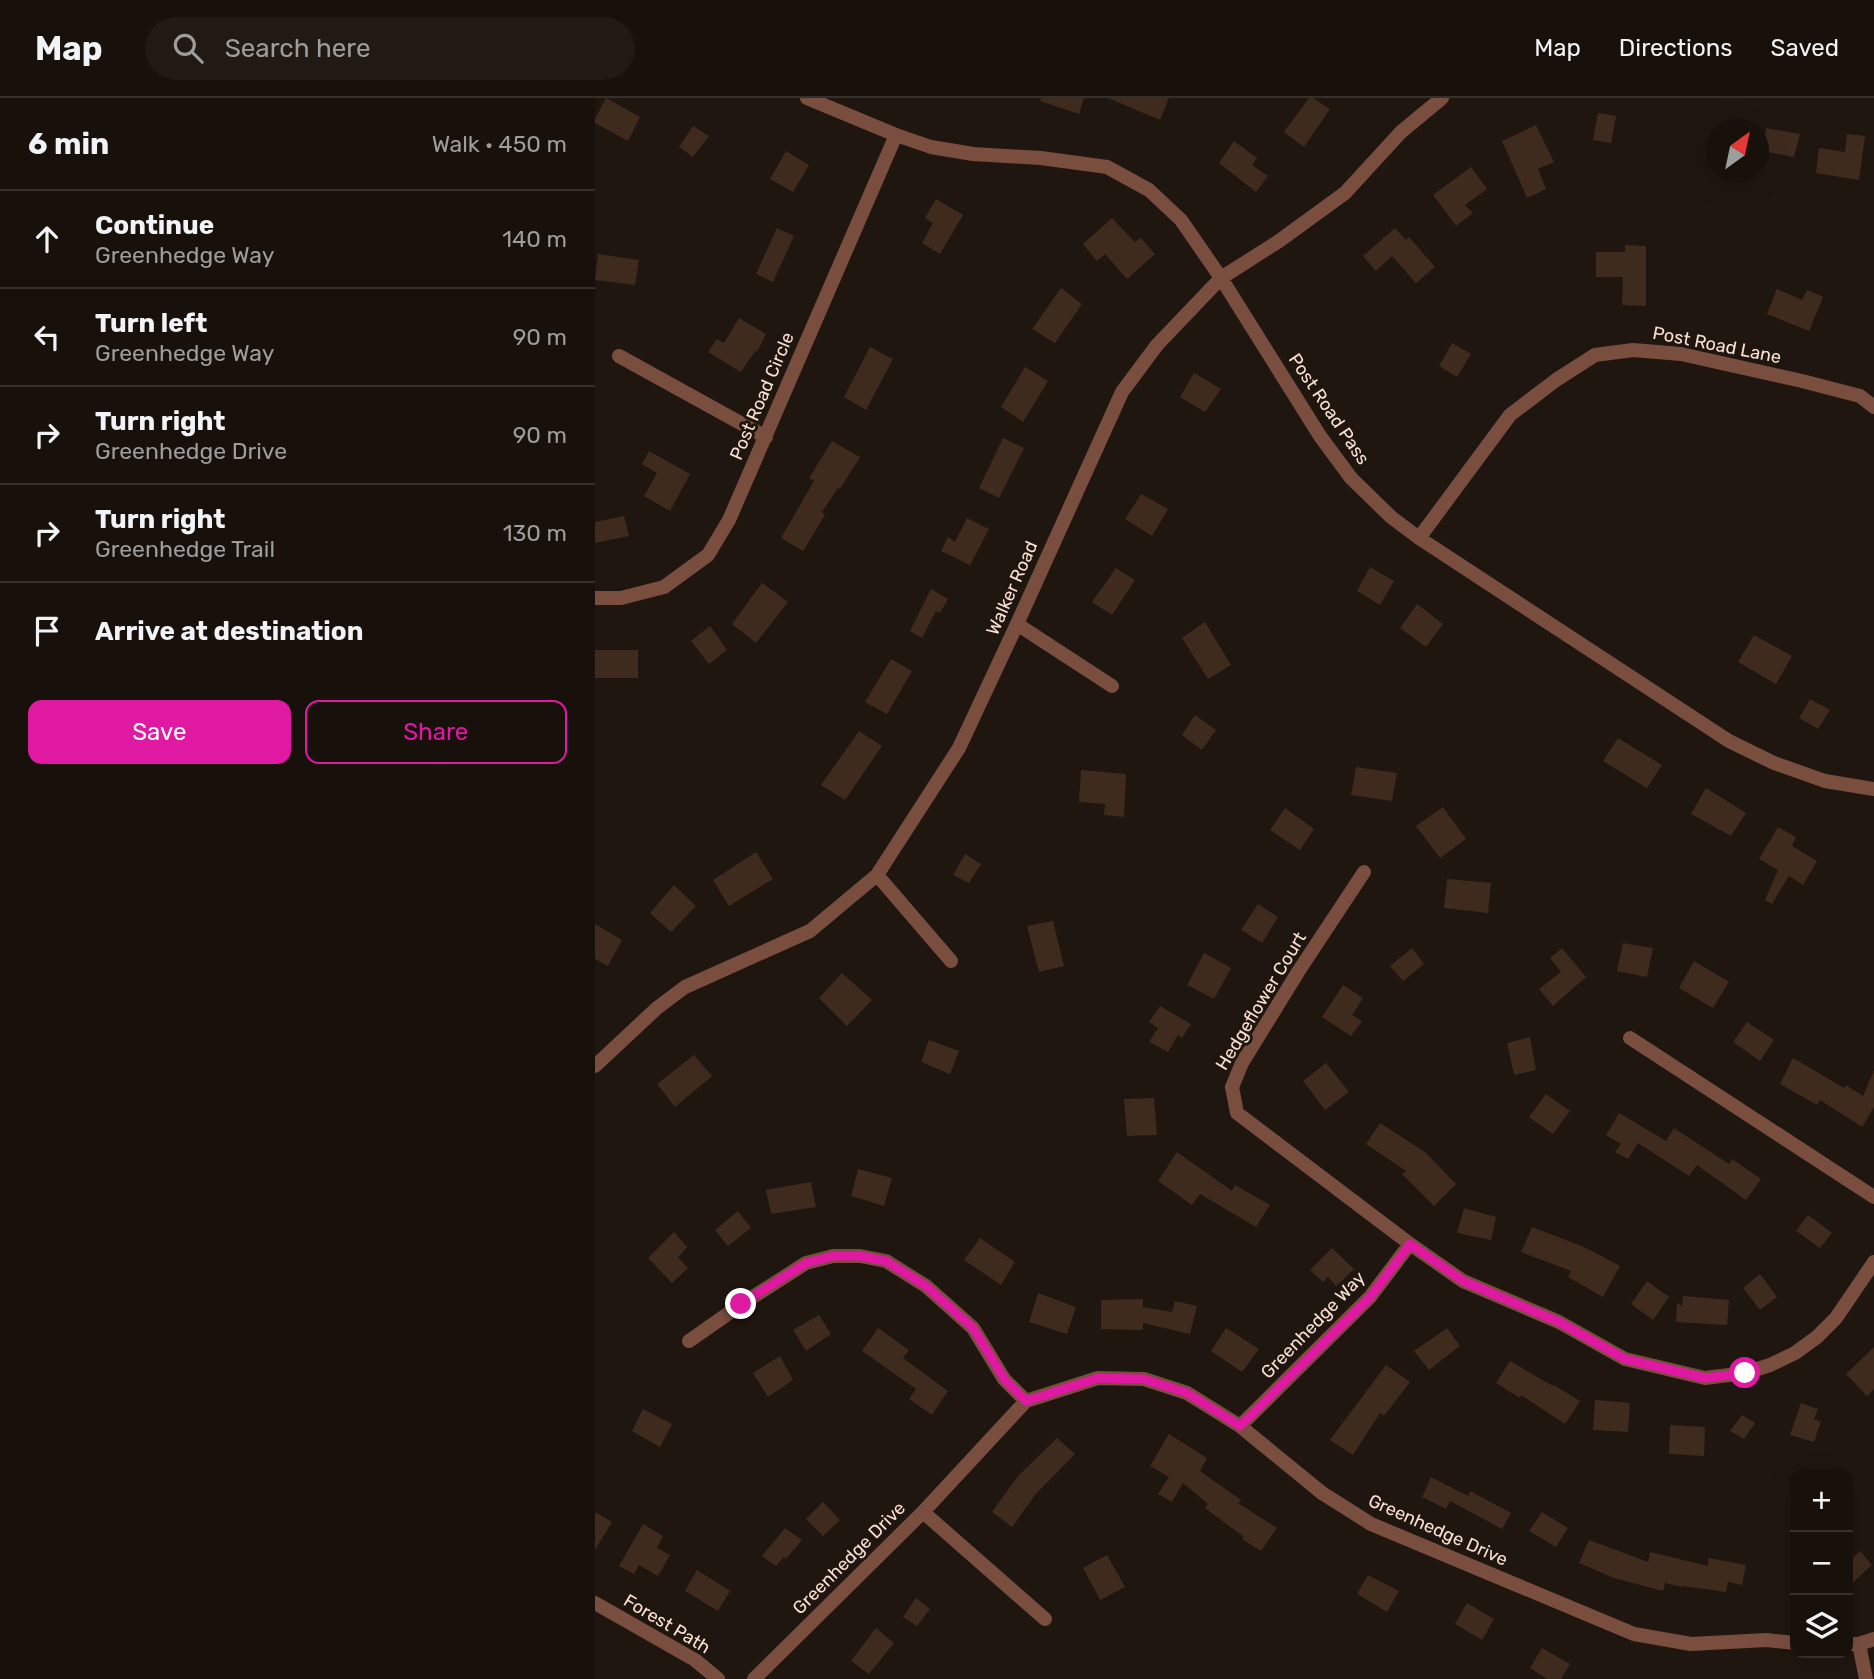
<!DOCTYPE html>
<meta charset="utf-8">
<style>
:root{--surface:#17100b;--page:#201914;--text:#f1f3f6;--muted:#9e9d9d;--line:#36302c;--accent:#df19a1}
body{margin:0;font-family:Rubik,sans-serif;background:var(--page);color:var(--text)}
.controls{position:absolute;right:21px;bottom:21px;display:grid;overflow:hidden;border-radius:14px;box-shadow:0 7px 28px #0002}
.controls button{width:63px;height:63px;display:grid;place-items:center;padding:0;border:0;border-bottom:2px solid var(--line);background:var(--surface);color:var(--text);font:35px sans-serif}
.compass{position:absolute;left:1111px;top:21px;width:63px;height:63px;border-radius:50%;background:var(--surface);box-shadow:0 7px 28px #0002;rotate:33deg}
.stop{position:absolute;width:21px;height:21px;margin:-16px;border:5px solid #df19a1;border-radius:50%;background:#fff}
.stop.end{background:#df19a1;border-color:#fff;box-shadow:0 2px 7px #0008}
.list{margin:0;padding:0;list-style:none}
h2{display:flex;justify-content:space-between;align-items:center;height:91px;margin:0;padding:0 28px;font-size:30px}
h2 small{font-size:23px;font-weight:400;color:var(--muted)}
.list li{display:grid;grid-template-columns:46px 1fr auto;gap:21px;align-items:center;box-sizing:border-box;height:98px;padding:0 28px;border-top:2px solid var(--line)}
.list b{display:block;font-size:26px;white-space:nowrap}
.list p{margin:0;font-size:23px;white-space:nowrap;color:var(--muted)}
.list em{font-size:23px;font-style:normal;color:var(--muted)}
.actions{display:flex;gap:14px;padding:21px 28px}
.actions a{flex:1;padding:16px 0;border:2px solid var(--accent);border-radius:14px;text-align:center;font-size:24px;color:var(--accent)}
.actions .main{background:var(--accent);color:#fff}
.icon{flex:none;width:38px;height:38px;fill:none;stroke:currentColor;stroke-width:2;stroke-linecap:round;stroke-linejoin:round}
.map{position:relative;flex:none;width:1279px;height:1581px;overflow:hidden}
header{display:flex;align-items:center;gap:42px;box-sizing:border-box;height:98px;padding:0 35px;background:var(--surface);border-bottom:2px solid var(--line)}
header strong{font-size:33px}
nav{display:flex;gap:38px;margin-inline-start:auto;font-size:24px}
.search{width:490px;height:63px;background:var(--page);display:flex;align-items:center;gap:18px;box-sizing:border-box;padding:0 24px;border-radius:38px;color:var(--muted);font-size:26px}
main{display:flex}
aside{flex:1;background:var(--surface)}
.map>svg:first-child{display:block}
.building{fill:#3e2b1d}
.lines{fill:none;stroke-linecap:round;stroke-linejoin:round}
.minor{stroke:#794e3f;stroke-width:14}
.route{stroke:#df19a1;stroke-width:9}
.labels{text-anchor:middle;dominant-baseline:central;stroke-width:6;stroke-linejoin:round;paint-order:stroke}
.street-label{font-size:18px;fill:#fae0d3;stroke:#1f160f}
</style>
<header>
<strong>Map</strong>
<div class="search"><svg class="icon" aria-label="search" viewBox="0 0 24 24"><circle cx="10" cy="10" r="6"/><path d="M15 15l6 6"/></svg>Search here</div>
<nav><a>Map</a><a>Directions</a><a>Saved</a></nav>
</header>
<main>
<aside>
<h2>6 min<small>Walk · 450 m</small></h2>
<ul class="list">
<li><svg class="icon" aria-label="ahead" viewBox="0 0 24 24"><path d="M12 20V5M6 11l6-6 6 6"/></svg><div><b>Continue</b><p>Greenhedge Way</p></div><em>140 m</em></li>
<li><svg class="icon" aria-label="left" viewBox="0 0 24 24"><path d="M17 20v-9H6M10 6l-5 5 5 5"/></svg><div><b>Turn left</b><p>Greenhedge Way</p></div><em>90 m</em></li>
<li><svg class="icon" aria-label="right" viewBox="0 0 24 24"><path d="M7 20v-9h11M14 6l5 5-5 5"/></svg><div><b>Turn right</b><p>Greenhedge Drive</p></div><em>90 m</em></li>
<li><svg class="icon" aria-label="right" viewBox="0 0 24 24"><path d="M7 20v-9h11M14 6l5 5-5 5"/></svg><div><b>Turn right</b><p>Greenhedge Trail</p></div><em>130 m</em></li>
<li><svg class="icon" aria-label="arrive" viewBox="0 0 24 24"><path d="M6 21V4h12l-3 4 3 4H6"/></svg><div><b>Arrive at destination</b></div></li>
</ul>
<div class="actions"><a class="main">Save</a><a>Share</a></div>
</aside>
<div class="map">
<svg width="1279" height="1581" viewBox="0 0 1279 1581">
<rect width="100%" height="100%" fill="#1f160f"/>
<!-- building -->
<path class="building" d="M11,0L45,19L33,43L0,25V21Z
M446,0H489L484,16L445,3Z
M513,0H574L565,22Z
M714,0H718L735,11L709,49L689,34Z
M1003,15L1021,18L1016,45L998,42Z
M941,27L959,64L943,71L951,91L932,100L907,43Z
M98,28L114,38L98,59L84,49Z
M1171,30L1205,36L1199,59L1168,53Z
M1252,36L1270,38L1264,82L1221,75L1224,50L1250,54Z
M639,43L662,60L657,67L673,78L661,94L624,65Z
M191,53L214,67L198,94L175,81Z
M876,69L892,91L870,107L878,115L861,128L838,97Z
M341,101L368,117L345,156L327,145L338,125L330,120Z
M517,120L540,144L546,140L560,156L532,181L510,156L502,163L488,146Z
M182,130L199,138L178,184L161,176Z
M800,130L811,142L814,139L840,169L821,185L797,158L781,173L768,158Z
M1030,147L1051,148V208L1027,207L1028,179H1001V154H1030Z
M3,156L44,162L40,187L0,182Z
M466,190L487,206L460,245L437,231Z
M1182,191L1207,202L1212,192L1228,199L1214,233L1172,216Z
M144,220L171,236L162,254L160,253L146,274L113,254L122,241L129,245Z
M857,245L876,256L862,279L844,268Z
M275,249L298,261L271,312L249,299Z
M430,269L453,283L428,324L406,309Z
M599,275L626,291L610,314L585,299Z
M408,340L429,350L404,400L384,390Z
M237,343L265,359L245,391L243,390L227,414L230,417L208,453L186,440L219,383L214,380Z
M54,353L95,376L75,413L49,398L62,375L47,366Z
M546,396L573,411L557,438L530,421Z
M29,418L34,438L0,445V424Z
M372,420L394,431L375,467L346,453L353,439L360,444Z
M775,469L799,483L785,507L762,493Z
M521,470L540,482L517,517L497,504Z
M167,485L193,504L161,545L137,526Z
M336,491L353,501L345,515L341,513L327,540L315,533Z
M822,506L848,526L831,549L805,530Z
M610,524L636,567L613,581L587,540Z
M115,528L132,552L114,566L96,543Z
M1159,537L1197,558L1181,586L1143,564Z
M0,552H43V580H0Z
M296,561L317,573L292,616L270,604Z
M1215,601L1235,612L1223,631L1204,620Z
M600,617L621,632L607,652L587,637Z
M264,633L287,648L250,702L226,687Z
M1023,640L1067,667L1052,690L1008,663Z
M761,669L802,675L797,703L756,697Z
M486,672L531,676L529,719L509,717L510,706L484,704Z
M1111,690L1151,715L1136,738L1096,716Z
M848,709L871,741L845,760L821,728Z
M690,710L719,731L705,752L675,732Z
M1183,729L1201,739L1197,748L1222,763L1208,787L1194,778L1177,806L1170,802L1183,772L1164,761Z
M161,754L178,781L134,808L118,782Z
M370,756L386,766L374,785L358,777Z
M852,781L896,785L893,815L849,810Z
M79,787L101,808L76,834L55,815Z
M663,806L683,819L667,845L646,832Z
M458,823L469,868L444,874L432,828Z
M0,826L27,842L13,868L0,861Z
M1028,845L1058,850L1052,879L1022,873Z
M817,850L829,866L808,883L795,868Z
M967,850L991,879L958,908L944,891L966,874L955,860Z
M609,855L636,870L619,901L592,887Z
M1099,863L1134,884L1118,910L1084,890Z
M247,875L277,902L252,928L224,900Z
M748,887L768,900L757,917L767,923L756,938L727,919Z
M565,908L596,926L587,940L583,937L573,954L554,944L563,930L554,924Z
M1152,924L1179,942L1165,963L1138,944Z
M935,939L941,972L919,977L912,945Z
M334,942L364,953L355,976L326,964Z
M99,957L117,978L80,1009L62,986Z
M1198,960L1249,990L1251,987L1268,998L1279,972V1009L1267,1029L1225,1002L1222,1007L1185,986Z
M731,965L754,994L730,1012L708,983Z
M951,996L975,1013L958,1036L934,1019Z
M559,1000L562,1037L532,1038L529,1001Z
M1024,1015L1071,1043L1079,1030L1134,1066L1137,1061L1166,1081L1151,1102L1102,1067L1094,1078L1043,1045L1033,1061L1020,1054L1026,1046L1011,1037Z
M785,1025L830,1054L861,1086L839,1108L807,1076L811,1073L771,1046Z
M582,1054L637,1093L640,1087L675,1107L661,1129L605,1096L597,1107L563,1083Z
M263,1071L297,1080L289,1108L256,1098Z
M216,1084L221,1109L176,1116L171,1092Z
M869,1110L901,1119L896,1142L862,1135Z
M143,1113L156,1130L133,1148L120,1132Z
M1213,1117L1237,1135L1225,1150L1201,1133Z
M937,1129L989,1149L1025,1168L1008,1199L973,1179L976,1173L926,1154Z
M79,1134L92,1149L83,1159L93,1170L77,1185L53,1160Z
M385,1140L420,1164L406,1187L369,1162Z
M737,1150L759,1171L741,1188L733,1179L728,1184L715,1172Z
M1165,1176L1182,1199L1165,1212L1148,1190Z
M1052,1183L1074,1199L1058,1222L1036,1206Z
M443,1195L481,1209L472,1236L434,1224Z
M1088,1198L1134,1202L1132,1227L1081,1224L1082,1205L1087,1208Z
M548,1201V1209L577,1214L580,1203L602,1208L595,1236L548,1225V1232L506,1231V1202Z
M224,1217L236,1236L211,1253L198,1232Z
M283,1230L314,1252L308,1260L353,1293L337,1317L314,1301L321,1291L267,1253Z
M631,1230L664,1251L647,1274L616,1253Z
M852,1230L865,1248L834,1272L819,1253Z
M1279,1249V1291L1272,1298L1251,1276Z
M185,1258L198,1282L173,1299L158,1275Z
M915,1263L958,1288L959,1287L985,1303L970,1326L926,1297L925,1300L901,1285Z
M791,1267L815,1284L789,1318L785,1315L758,1357L735,1342Z
M1000,1302L1035,1305L1033,1334L998,1332Z
M1206,1305L1223,1311L1219,1322L1226,1323L1219,1344L1195,1337Z
M48,1311L77,1326L65,1349L37,1333Z
M1147,1317L1160,1325L1149,1341L1135,1333Z
M1075,1327L1110,1329L1109,1358L1074,1356Z
M574,1336L612,1360L605,1373L646,1402L643,1405L682,1430L666,1453L647,1441L649,1439L610,1410L613,1406L588,1385L577,1404L563,1396L574,1379L555,1368Z
M462,1340L480,1356L440,1397L417,1429L397,1414L423,1378Z
M836,1379L873,1398L875,1393L916,1415L907,1431L855,1403L851,1411L827,1399Z
M228,1404L245,1422L228,1438L211,1421Z
M0,1414L17,1424L0,1452Z
M947,1414L973,1430L961,1449L934,1433Z
M48,1426L68,1438L62,1450L75,1457L63,1478L44,1467L39,1476L24,1468Z
M190,1430L207,1442L191,1461L189,1459L181,1468L167,1458Z
M994,1442L1053,1464L1055,1454L1113,1468V1460L1151,1467L1147,1487L1133,1484L1131,1494L1087,1488V1489L1070,1485L1068,1493L1019,1480L984,1465Z
M1265,1453L1277,1467L1253,1489V1465Z
M512,1457L530,1489L505,1502L488,1470Z
M102,1472L135,1493L123,1513L90,1493Z
M773,1477L804,1493L792,1514L762,1496Z
M321,1500L335,1511L322,1528L308,1519Z
M872,1505L899,1521L887,1542L860,1526Z
M281,1530L299,1545L274,1576L256,1563Z
M947,1550L975,1566L966,1581H952L935,1570Z"/>
<g class="lines">
<!-- minor -->
<path class="minor" d="M212,0L301,37L336,49L378,56L446,60L512,69L554,92L586,122L626,180L725,338L756,380L796,419L824,440L1134,643L1179,665L1230,683L1279,691
M24,258L171,339
M824,440L915,317L961,282L1000,257L1038,252L1086,256L1207,283L1265,298L1279,309
M0,500H26L69,489L113,457L134,422L301,37
M422,526L517,588
M769,774L703,874L647,965L637,989L642,1015L815,1146
M282,777L356,863
M1035,940L1279,1099
M0,968L62,910L90,889L215,833L282,777L364,650L422,526L527,294L562,247L626,180L684,143L750,95L806,34L847,0
M94,1243L147,1206L211,1165L238,1158H265L291,1163L331,1188L378,1230L409,1281L431,1303
M645,1328L775,1199L815,1146L868,1183L964,1224L1030,1261L1110,1280L1150,1275L1175,1267L1200,1255L1222,1239L1241,1220L1279,1164
M328,1414L450,1521
M0,1505L100,1562L123,1581
M1253,1546H1264L1279,1541
M1264,1546L1271,1581
M159,1581L328,1414L431,1303L503,1280L549,1281L592,1295L645,1328L727,1395L776,1426L1039,1536L1096,1546L1171,1542L1200,1545"/>
</g>
<g class="lines">
<!-- route -->
<path class="route" d="M146,1206L211,1165L238,1158H265L291,1163L331,1188L378,1230L410,1282L431,1303L503,1280L549,1281L592,1295L645,1328L775,1199L815,1146L868,1183L964,1224L1030,1261L1110,1280L1150,1275"/>
</g>
<g class="labels">
<!-- street labels -->
<g class="street-label">
<text transform="translate(1122 247) rotate(11)">Post Road Lane</text>
<text transform="translate(167 298) rotate(-67)">Post Road Circle</text>
<text transform="translate(734 311) rotate(56)">Post Road Pass</text>
<text transform="translate(417 490) rotate(-66)">Walker Road</text>
<text transform="translate(666 903) rotate(-59)">Hedgeflower Court</text>
<text transform="translate(718 1227) rotate(-46)">Greenhedge Way</text>
<text transform="translate(843 1432) rotate(24)">Greenhedge Drive</text>
<text transform="translate(254 1460) rotate(-45)">Greenhedge Drive</text>
<text transform="translate(72 1526) rotate(31)">Forest Path</text>
</g>
</g>
</svg>
<div class="controls">
<button>+</button>
<button>−</button>
<button><svg class="icon" aria-label="layers" viewBox="0 0 24 24"><path d="M12 4l9 5-9 5-9-5zM3 14l9 5 9-5"/></svg></button>
</div>
<svg class="compass" viewBox="-18 -18 36 36"><path d="M0-13l5 13h-10z" fill="#e53935"/><path d="M0 13l5-13h-10z" fill="#9e9d9d"/></svg>
<div class="stop" style="left:1150px;top:1275px"></div>
<div class="stop end" style="left:146px;top:1206px"></div>
</div>
</main>
